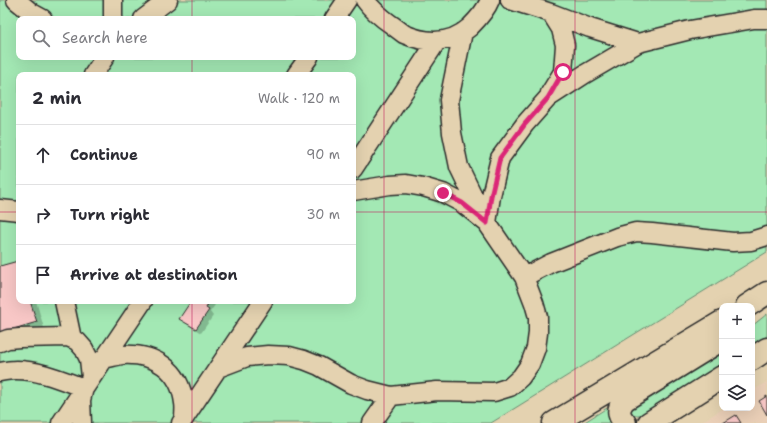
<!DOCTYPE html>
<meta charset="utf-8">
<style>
:root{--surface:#fff;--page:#f7f7f7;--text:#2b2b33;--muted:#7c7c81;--line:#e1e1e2}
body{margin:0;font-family:"Shantell Sans",sans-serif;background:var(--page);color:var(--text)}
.controls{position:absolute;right:12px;bottom:12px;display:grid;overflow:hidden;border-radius:8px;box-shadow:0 4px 16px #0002}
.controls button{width:36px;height:36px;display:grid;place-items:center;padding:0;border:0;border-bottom:1px solid var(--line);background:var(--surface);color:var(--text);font:20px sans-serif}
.stop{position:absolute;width:12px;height:12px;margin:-9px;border:3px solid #db2777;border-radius:50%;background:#fff}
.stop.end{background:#db2777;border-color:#fff;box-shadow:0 1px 4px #0008}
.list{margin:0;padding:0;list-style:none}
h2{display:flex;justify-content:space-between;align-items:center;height:52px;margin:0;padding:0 16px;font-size:17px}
h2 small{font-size:13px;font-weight:400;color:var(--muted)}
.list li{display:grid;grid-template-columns:26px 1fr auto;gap:12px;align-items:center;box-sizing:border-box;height:60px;padding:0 16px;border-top:1px solid var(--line)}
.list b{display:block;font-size:15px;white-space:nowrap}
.list em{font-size:13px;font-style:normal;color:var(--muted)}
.icon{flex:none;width:22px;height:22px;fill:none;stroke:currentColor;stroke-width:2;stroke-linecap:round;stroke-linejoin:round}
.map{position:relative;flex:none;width:767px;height:423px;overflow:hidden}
.search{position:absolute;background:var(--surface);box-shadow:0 4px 16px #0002;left:16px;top:16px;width:340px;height:44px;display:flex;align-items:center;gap:10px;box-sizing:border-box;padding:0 14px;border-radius:8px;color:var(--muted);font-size:15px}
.panel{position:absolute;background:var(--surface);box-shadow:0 4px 16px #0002;left:16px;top:72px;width:340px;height:232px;border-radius:8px}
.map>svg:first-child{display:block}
.built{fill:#eacfb7}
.green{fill:#a3e8b4;stroke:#678a70;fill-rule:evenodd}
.shadow{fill:#0003}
.building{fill:#f8c7c6;stroke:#2b2b2b}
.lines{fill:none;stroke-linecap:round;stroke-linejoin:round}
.minor-casing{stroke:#2b2b2b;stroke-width:21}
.major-casing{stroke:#2b2b2b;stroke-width:25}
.minor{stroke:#e4d2b0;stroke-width:18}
.major{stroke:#e4d2b0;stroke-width:22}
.route{stroke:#db2777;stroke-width:5}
.grid{fill:none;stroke:#c2185b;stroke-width:1;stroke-opacity:0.55}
</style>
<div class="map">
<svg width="767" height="423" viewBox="0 0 767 423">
<rect width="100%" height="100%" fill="#e4d2b0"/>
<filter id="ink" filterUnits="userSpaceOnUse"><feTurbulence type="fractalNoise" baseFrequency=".025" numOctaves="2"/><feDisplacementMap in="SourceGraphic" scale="8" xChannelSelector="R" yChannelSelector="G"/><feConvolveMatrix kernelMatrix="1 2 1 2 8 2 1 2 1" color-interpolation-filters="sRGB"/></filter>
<g filter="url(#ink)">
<!-- built -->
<path class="built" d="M767,382V423H700L724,408H752V391Z"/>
<!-- green -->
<path class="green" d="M0,0H767V252L491,423H0ZM19,19H353V57H19ZM19,75H353V301H19Z
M767,314V336L752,346V326Z
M722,345V364L641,415H634L629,412L632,401Z
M607,408L610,419L612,423H583Z"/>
<!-- shadow -->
<path class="shadow" d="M18,262L19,263V301H36L45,331L0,344V267Z
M192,301L196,303L198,301H211L215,305L210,312L213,316L201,333L185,323L181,319Z"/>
<!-- building -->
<path class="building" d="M18,261L19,301H30L37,322L0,333V266Z
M191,301L196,302L197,301H210L206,308L209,310L196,329L179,319Z
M767,396V415L759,401Z
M736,415L741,423H723Z"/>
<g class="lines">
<defs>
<path id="minor" d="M16,0L32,13L43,19
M113,0V19
M365,0C372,10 382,18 392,25C396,28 400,31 404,34C427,44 451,44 470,27C478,19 486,10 490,0
M510,0L551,13L590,28L638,43
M143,19L168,0
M334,19L347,0
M93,75L105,57
M296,75L309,57
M550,93L563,72L565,45L561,29L551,13
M353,169L437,41
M353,191L390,185L406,184L423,187L443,193L462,203L487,223L491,196L500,158L525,124L548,98L585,74L638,43L690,30L754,19H767
M0,209L19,211
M524,277L551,263L617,237L636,232L652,233L733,242L751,241L767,236
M64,301L72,339
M0,342L8,339L20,338L68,337L77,341L84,349L89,359L91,377
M103,359C109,358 116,356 122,355C154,353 180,369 184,403C185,408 184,414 184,419
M218,368L247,357L268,355L289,356L304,360L319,366L351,384L367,390L391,396L437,391L494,392L510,387L521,377L530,364L536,348L538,333V317L534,303L524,277L487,223L473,196L459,167L452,133L449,100L463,32
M0,372C5,371 11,370 16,370C39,370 62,380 84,388L81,400L82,423
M61,423L143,301
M181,423L263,301
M372,423L391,396"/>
<path id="major" d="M747,306L767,293
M752,359L767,349
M554,423L722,322
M625,423C617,414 618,409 624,400L716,343
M649,423L722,377"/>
</defs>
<!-- minor casing -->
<use href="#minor" class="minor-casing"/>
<!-- major casing -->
<use href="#major" class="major-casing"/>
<!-- minor -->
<use href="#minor" class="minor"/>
<!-- major -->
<use href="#major" class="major"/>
</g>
</g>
<g class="lines" filter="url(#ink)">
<!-- route -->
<path class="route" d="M443,193L462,203L487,223L491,196L500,158L525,124L548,98L563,72"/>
</g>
<!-- grid -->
<path class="grid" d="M192,0V19M384,0V423M575,0V423M192,57V75M0,212H19M353,212H767M192,301V423"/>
</svg>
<div class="controls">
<button>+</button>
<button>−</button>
<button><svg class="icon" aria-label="layers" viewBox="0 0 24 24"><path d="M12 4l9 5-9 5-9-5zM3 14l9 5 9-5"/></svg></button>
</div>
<div class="stop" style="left:563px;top:72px"></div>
<div class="stop end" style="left:443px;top:193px"></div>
<div class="search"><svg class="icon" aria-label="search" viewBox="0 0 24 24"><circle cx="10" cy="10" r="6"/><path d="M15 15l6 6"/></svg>Search here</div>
<section class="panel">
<h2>2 min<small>Walk · 120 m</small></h2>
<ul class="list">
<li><svg class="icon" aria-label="ahead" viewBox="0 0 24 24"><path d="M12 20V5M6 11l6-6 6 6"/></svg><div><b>Continue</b></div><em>90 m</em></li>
<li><svg class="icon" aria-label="right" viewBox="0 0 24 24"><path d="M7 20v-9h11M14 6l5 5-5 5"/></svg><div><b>Turn right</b></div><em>30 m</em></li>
<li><svg class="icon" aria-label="arrive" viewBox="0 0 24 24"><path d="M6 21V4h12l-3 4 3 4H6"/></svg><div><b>Arrive at destination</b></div></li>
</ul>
</section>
</div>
